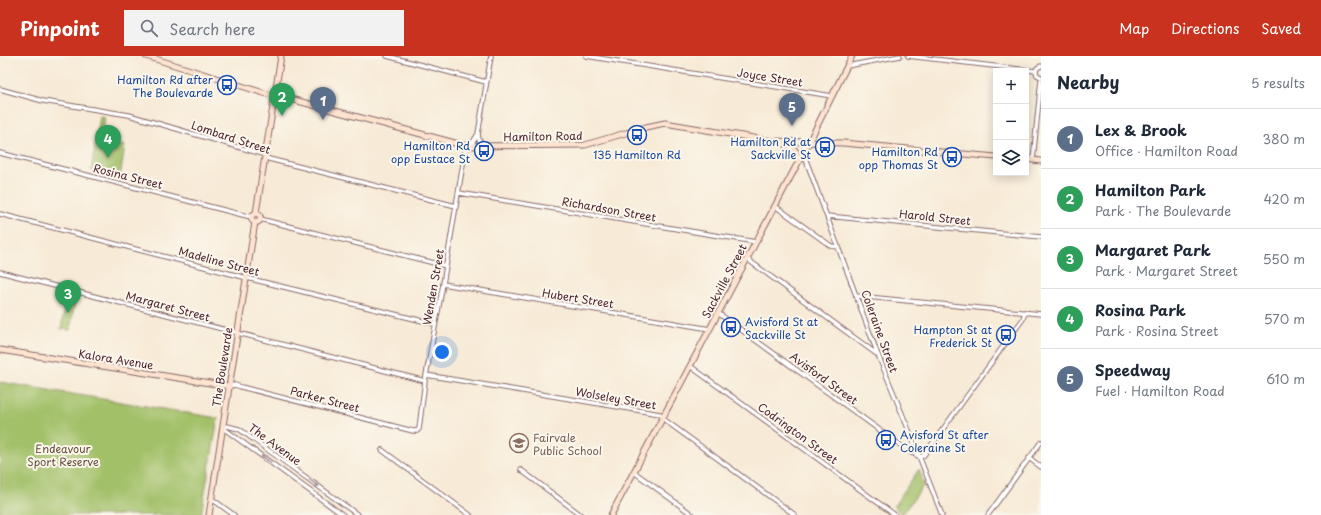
<!DOCTYPE html>
<meta charset="utf-8">
<style>
:root{--surface:#fff;--page:#f2f2f3;--text:#1f2937;--muted:#747a83;--line:#e0e1e3;--accent:#c8321e}
body{margin:0;font-family:"Playpen Sans",sans-serif;background:var(--page);color:var(--text)}
.controls{position:absolute;right:12px;top:12px;display:grid;overflow:hidden;border-radius:0px;box-shadow:0 2px 10px #0003}
.controls button{width:36px;height:36px;display:grid;place-items:center;padding:0;border:0;border-bottom:1px solid var(--line);background:var(--surface);color:var(--text);font:20px sans-serif}
.you{position:absolute;left:442px;top:296px;width:14px;height:14px;margin:-10px;border:3px solid #fff;border-radius:50%;background:#1a73e8;box-shadow:0 0 0 6px #1a73e833}
.badge{display:grid;place-items:center;width:26px;height:26px;border-radius:50%;background:var(--accent);color:#fff;font-size:13px;font-weight:700}
.pin{position:absolute;translate:-50% -33px;filter:drop-shadow(0 1px 2px #0008)}
.pin::after{content:'';position:absolute;top:21px;width:14px;height:12px;background:inherit;clip-path:polygon(0 0,100% 0,50% 100%)}
.list{margin:0;padding:0;list-style:none}
h2{display:flex;justify-content:space-between;align-items:center;height:52px;margin:0;padding:0 16px;font-size:17px}
h2 small{font-size:13px;font-weight:400;color:var(--muted)}
.list li{display:grid;grid-template-columns:26px 1fr auto;gap:12px;align-items:center;box-sizing:border-box;height:60px;padding:0 16px;border-top:1px solid var(--line)}
.list b{display:block;font-size:15px;white-space:nowrap}
.list p{margin:0;font-size:13px;white-space:nowrap;color:var(--muted)}
.list em{font-size:13px;font-style:normal;color:var(--muted)}
.icon{flex:none;width:22px;height:22px;fill:none;stroke:currentColor;stroke-width:2;stroke-linecap:round;stroke-linejoin:round}
.map{position:relative;flex:none;width:1041px;height:459px;overflow:hidden}
header{display:flex;align-items:center;gap:24px;box-sizing:border-box;height:56px;padding:0 20px;background:var(--accent);color:#fff}
header strong{font-size:19px}
nav{display:flex;gap:22px;margin-inline-start:auto;font-size:14px}
.search{width:280px;height:36px;background:var(--page);display:flex;align-items:center;gap:10px;box-sizing:border-box;padding:0 14px;border-radius:0px;color:var(--muted);font-size:15px}
main{display:flex}
aside{flex:1;background:var(--surface)}
.map>svg:first-child{display:block}
.green{fill:#a2c067;stroke:#767049}
.lines{fill:none;stroke-linecap:round;stroke-linejoin:round}
.street-casing{stroke:#876667;stroke-width:5.5}
.secondary-casing{stroke:#876667;stroke-width:7}
.street{stroke:#fff;stroke-width:3.5}
.secondary{stroke:#fde4d0;stroke-width:5}
.oneway{stroke:#ae9aa0}
.labels{text-anchor:middle;dominant-baseline:central;stroke-width:4;stroke-linejoin:round;paint-order:stroke}
.street-label{font-size:11px;fill:#4a1f2b;stroke:#fbf7ec}
.transit-label{font-size:11px;fill:#164399;stroke:#fbf7ec;text-anchor:end}
.education-label{font-size:11px;fill:#785e54;stroke:#fbf7ec;text-anchor:start}
.park-label{font-size:11px;fill:#644f3d;stroke:#fbf7ec}
</style>
<header>
<strong>Pinpoint</strong>
<div class="search"><svg class="icon" aria-label="search" viewBox="0 0 24 24"><circle cx="10" cy="10" r="6"/><path d="M15 15l6 6"/></svg>Search here</div>
<nav><a>Map</a><a>Directions</a><a>Saved</a></nav>
</header>
<main>
<div class="map">
<svg width="1041" height="459" viewBox="0 0 1041 459">
<rect width="100%" height="100%" fill="#fbf7ec"/>
<filter id="ink" filterUnits="userSpaceOnUse"><feTurbulence type="fractalNoise" baseFrequency=".025" numOctaves="2"/><feDisplacementMap in="SourceGraphic" scale="8" xChannelSelector="R" yChannelSelector="G"/><feConvolveMatrix kernelMatrix="1 2 1 2 8 2 1 2 1" color-interpolation-filters="sRGB"/></filter>
<filter id="wash" filterUnits="userSpaceOnUse"><feTurbulence type="fractalNoise" baseFrequency=".012" numOctaves="4" result="noise"/><feDisplacementMap in="SourceGraphic" scale="16" xChannelSelector="R" yChannelSelector="G"/><feGaussianBlur stdDeviation="0.9" result="paint"/><feColorMatrix in="noise" values="0 0 0 0 0 0 0 0 0 0 0 0 0 0 0 0 0 1.4 0 .05"/><feComposite in="paint" operator="in"/></filter>
<g filter="url(#wash)">
<rect width="100%" height="100%" fill="#f7ead6"/>
<!-- green -->
<path class="green" d="M100,60L105,61L101,86L125,90L120,121H117L91,114Z
M67,239L76,240L70,274L61,273Z
M0,326L218,362L201,459H0Z
M919,413L924,429L902,459L894,450Z"/>
</g>
<g filter="url(#ink)">
<g class="lines">
<defs>
<path id="street" d="M387,0L486,26
M586,0L832,40
M908,0L1036,15
M847,10L900,0
M1036,15L1037,19L1041,21
M1036,15L1037,12L1041,10
M0,33L43,45L129,59L262,98L269,103L456,150
M469,90L473,86L478,78
M484,90L479,84L478,78L491,0
M803,96L878,299L910,377L942,459
M0,97L251,161
M1033,104L1041,24
M459,137L756,186
M775,150L831,190L839,191
M0,158L251,223L435,268
M827,160L1041,181
M260,163L446,210
M747,203L878,299
M0,216L425,325
M443,228L710,273
M857,240L1041,258
M718,257L910,396L920,401
M690,310L895,459
M426,319L660,358L666,365L795,459
M229,330L235,329L241,331L413,375H417L419,373L425,325L443,228L466,90
M223,372L227,370L239,373L358,459
M223,372L343,459
M382,394L470,459
M920,401L924,399L1023,263L1025,256
M1029,402L1041,411
M521,414L581,459
M634,416L693,459
M212,443L234,459
M988,459L1041,386"/>
<path id="secondary" d="M146,0L267,38L283,41L466,90L585,89L646,71L665,67L771,85L843,87L996,101
M781,87C791,90 799,94 798,105
M1026,103L1041,105
M256,157L281,0
M251.5 162a4.5 4.5 0 1 1 9 0a4.5 4.5 0 1 1-9 0Z
M0,294L229,330
M209,459L255,166
M611,459L809,86L852,0"/>
</defs>
<!-- street casing -->
<use href="#street" class="street-casing"/>
<!-- secondary casing -->
<use href="#secondary" class="secondary-casing"/>
<!-- street -->
<use href="#street" class="street"/>
<!-- secondary -->
<use href="#secondary" class="secondary"/>
</g>
<!-- one-way arrows -->
<defs><path id="oneway-shaft" d="M-6 0H5M1.5-3L5.5 0L1.5 3" fill="none" stroke-width="1.6" stroke-linecap="round" stroke-linejoin="round"/></defs>
<g class="oneway">
<use href="#oneway-shaft" transform="translate(266 403) rotate(-144)"/>
<use href="#oneway-shaft" transform="translate(314 427) rotate(36)"/>
</g>
</g>
<!-- icons -->
<defs>
<symbol id="bus-ring" viewBox="-11 -11 22 22"><circle r="9.5" fill="#fbf7ec" stroke="#1a4fb4" stroke-width="1.5"/><path d="M-5-6H5V4H4V6H2V4H-2V6H-4V4H-5ZM-3.5-4V0h7V-4ZM-3.5 1.2v1.5H-2V1.2ZM2 1.2v1.5H3.5V1.2Z" fill="#1a4fb4"/></symbol>
<symbol id="school-ring" viewBox="-11 -11 22 22"><circle r="9.5" fill="#fbf7ec" stroke="#8d6e63" stroke-width="1.5"/><path d="M0-5L7-2L0 1L-7-2ZM-4 1L0 2.5L4 1V4Q0 6-4 4Z" fill="#8d6e63"/></symbol>
</defs>
<g fill-rule="evenodd">
<use href="#bus-ring" x="216" y="18" width="22" height="22"/>
<use href="#bus-ring" x="626" y="68" width="22" height="22"/>
<use href="#bus-ring" x="814" y="80" width="22" height="22"/>
<use href="#bus-ring" x="473" y="84" width="22" height="22"/>
<use href="#bus-ring" x="941" y="90" width="22" height="22"/>
<use href="#bus-ring" x="720" y="260" width="22" height="22"/>
<use href="#bus-ring" x="995" y="268" width="22" height="22"/>
<use href="#bus-ring" x="875" y="373" width="22" height="22"/>
<use href="#school-ring" x="508" y="376" width="22" height="22"/>
</g>
<g class="labels">
<!-- street labels -->
<g class="street-label">
<text transform="translate(770 21) rotate(9)">Joyce Street</text>
<text transform="translate(543 80) rotate(-1)">Hamilton Road</text>
<text transform="translate(231 81) rotate(18)">Lombard Street</text>
<text transform="translate(128 120) rotate(14)">Rosina Street</text>
<text transform="translate(609 153) rotate(10)">Richardson Street</text>
<text transform="translate(935 161) rotate(6)">Harold Street</text>
<text transform="translate(219 205) rotate(15)">Madeline Street</text>
<text transform="translate(724 225) rotate(-62)">Sackville Street</text>
<text transform="translate(433 231) rotate(-80)">Wenden Street</text>
<text transform="translate(578 242) rotate(9)">Hubert Street</text>
<text transform="translate(168 250) rotate(15)">Margaret Street</text>
<text transform="translate(880 275) rotate(70)">Coleraine Street</text>
<text transform="translate(116 303) rotate(9)">Kalora Avenue</text>
<text transform="translate(222 311) rotate(-81)">The Boulevarde</text>
<text transform="translate(824 322) rotate(36)">Avisford Street</text>
<text transform="translate(616 342) rotate(10)">Wolseley Street</text>
<text transform="translate(325 343) rotate(15)">Parker Street</text>
<text transform="translate(798 377) rotate(36)">Codrington Street</text>
<text transform="translate(275 388) rotate(36)">The Avenue</text>
</g>
<!-- transit labels -->
<g class="transit-label">
<text x="213" y="23">Hamilton Rd after<tspan x="213" dy="13">The Boulevarde</tspan></text>
<text x="811" y="85">Hamilton Rd at<tspan x="811" dy="13">Sackville St</tspan></text>
<text x="470" y="89">Hamilton Rd<tspan x="470" dy="13">opp Eustace St</tspan></text>
<text x="938" y="95">Hamilton Rd<tspan x="938" dy="13">opp Thomas St</tspan></text>
<text x="637" y="98" text-anchor="middle">135 Hamilton Rd</text>
<text x="745" y="265" text-anchor="start">Avisford St at<tspan x="745" dy="13">Sackville St</tspan></text>
<text x="992" y="273">Hampton St at<tspan x="992" dy="13">Frederick St</tspan></text>
<text x="900" y="378" text-anchor="start">Avisford St after<tspan x="900" dy="13">Coleraine St</tspan></text>
</g>
<!-- education labels -->
<g class="education-label">
<text x="533" y="381">Fairvale<tspan x="533" dy="13">Public School</tspan></text>
</g>
<!-- park labels -->
<g class="park-label">
<text x="63" y="392">Endeavour<tspan x="63" dy="13">Sport Reserve</tspan></text>
</g>
</g>
</svg>
<div class="controls">
<button>+</button>
<button>−</button>
<button><svg class="icon" aria-label="layers" viewBox="0 0 24 24"><path d="M12 4l9 5-9 5-9-5zM3 14l9 5 9-5"/></svg></button>
</div>
<div class="you"></div>
<div class="pin badge" style="left:323px;top:64px;background:#5c6f8a">1</div>
<div class="pin badge" style="left:282px;top:60px;background:#2e9e5b">2</div>
<div class="pin badge" style="left:68px;top:257px;background:#2e9e5b">3</div>
<div class="pin badge" style="left:108px;top:102px;background:#2e9e5b">4</div>
<div class="pin badge" style="left:792px;top:70px;background:#5c6f8a">5</div>
</div>
<aside>
<h2>Nearby<small>5 results</small></h2>
<ul class="list">
<li><span class="badge" style="background:#5c6f8a">1</span><div><b>Lex &amp; Brook</b><p>Office · Hamilton Road</p></div><em>380 m</em></li>
<li><span class="badge" style="background:#2e9e5b">2</span><div><b>Hamilton Park</b><p>Park · The Boulevarde</p></div><em>420 m</em></li>
<li><span class="badge" style="background:#2e9e5b">3</span><div><b>Margaret Park</b><p>Park · Margaret Street</p></div><em>550 m</em></li>
<li><span class="badge" style="background:#2e9e5b">4</span><div><b>Rosina Park</b><p>Park · Rosina Street</p></div><em>570 m</em></li>
<li><span class="badge" style="background:#5c6f8a">5</span><div><b>Speedway</b><p>Fuel · Hamilton Road</p></div><em>610 m</em></li>
</ul>
</aside>
</main>
